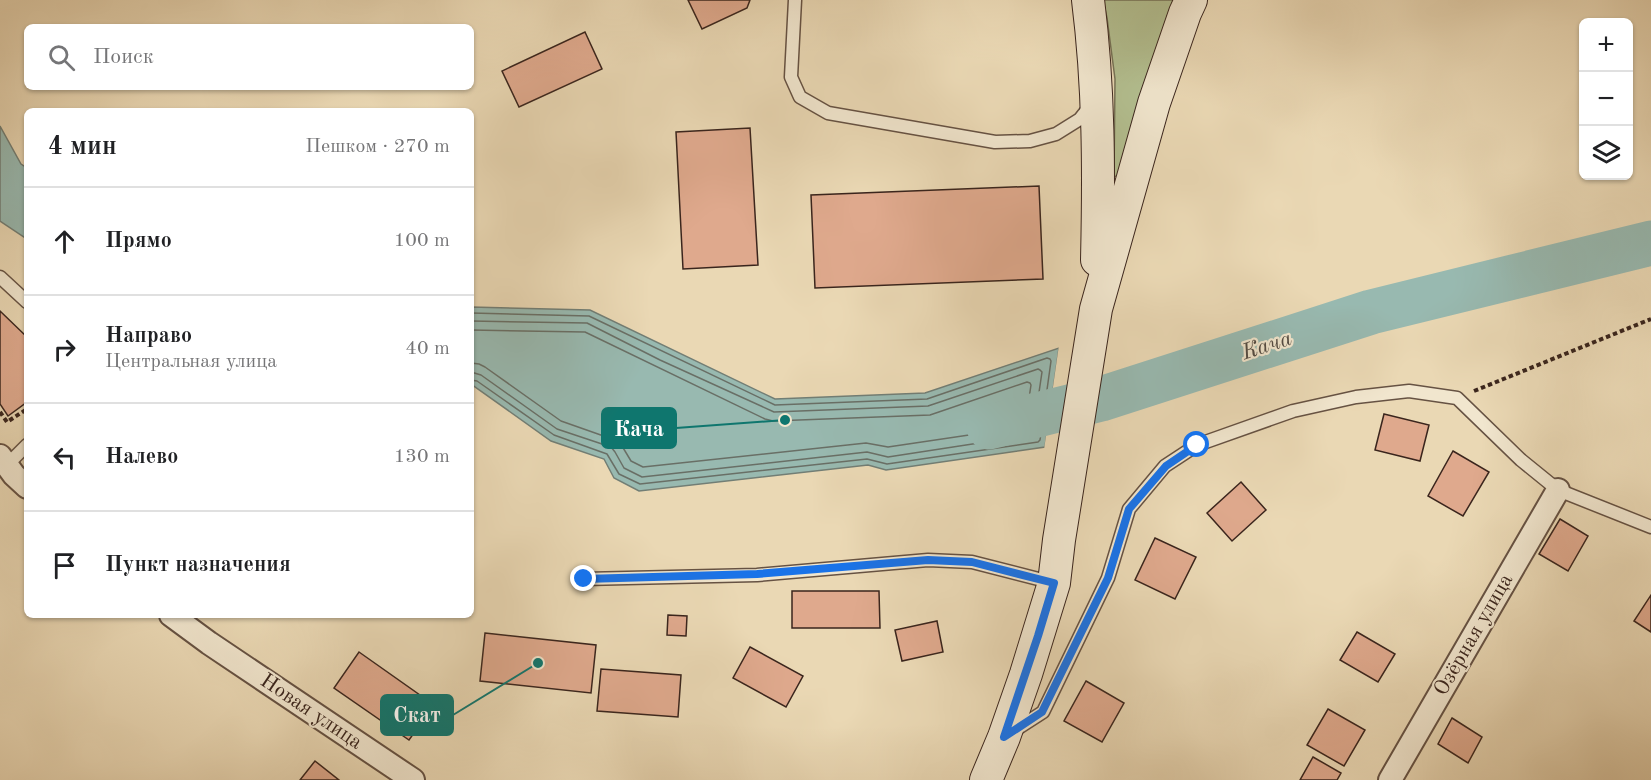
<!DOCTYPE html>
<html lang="ru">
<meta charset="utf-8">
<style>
:root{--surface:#fff;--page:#f6f6f6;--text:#202124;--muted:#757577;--line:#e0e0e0}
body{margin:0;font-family:"Old Standard TT",serif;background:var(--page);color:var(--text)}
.controls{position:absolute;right:18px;top:18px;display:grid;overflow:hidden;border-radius:9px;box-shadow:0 2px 4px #0004}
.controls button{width:54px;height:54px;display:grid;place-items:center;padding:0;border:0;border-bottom:2px solid var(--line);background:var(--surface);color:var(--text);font:30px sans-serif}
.stop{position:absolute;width:18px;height:18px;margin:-14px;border:4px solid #1a73e8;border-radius:50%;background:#fff}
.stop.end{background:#1a73e8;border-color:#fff;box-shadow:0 2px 6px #0008}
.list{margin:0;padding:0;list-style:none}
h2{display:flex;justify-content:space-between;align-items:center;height:78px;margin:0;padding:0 24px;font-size:26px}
h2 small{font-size:20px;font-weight:400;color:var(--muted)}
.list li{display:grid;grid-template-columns:39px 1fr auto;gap:18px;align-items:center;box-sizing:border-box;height:108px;padding:0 24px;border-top:2px solid var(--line)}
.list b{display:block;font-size:22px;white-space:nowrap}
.list p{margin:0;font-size:20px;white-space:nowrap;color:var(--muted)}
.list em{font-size:20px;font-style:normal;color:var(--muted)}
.icon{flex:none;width:33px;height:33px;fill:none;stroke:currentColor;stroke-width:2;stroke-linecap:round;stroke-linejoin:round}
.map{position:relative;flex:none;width:1651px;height:780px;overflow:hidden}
.search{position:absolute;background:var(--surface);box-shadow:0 2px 4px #0004;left:24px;top:24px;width:450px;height:66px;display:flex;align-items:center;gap:15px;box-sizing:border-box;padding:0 21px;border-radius:9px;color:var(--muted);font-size:22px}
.panel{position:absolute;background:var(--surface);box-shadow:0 2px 4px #0004;left:24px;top:108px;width:450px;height:510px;border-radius:9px}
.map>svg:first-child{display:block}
.green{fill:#b3bf90;stroke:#767256;stroke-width:1.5}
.water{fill:#98b9b0;stroke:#727e75;stroke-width:1.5}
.pier{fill:#ead8b4}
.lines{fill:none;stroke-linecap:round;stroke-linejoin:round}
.shore{stroke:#696f66;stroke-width:1.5}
.river{stroke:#98b9b0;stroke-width:45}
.building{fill:#dfa98d;stroke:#3a251d;stroke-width:1.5}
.lane-casing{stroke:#665243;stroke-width:15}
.street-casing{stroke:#665243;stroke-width:26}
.secondary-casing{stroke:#3a251d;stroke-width:34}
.path{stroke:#3a251d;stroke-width:4;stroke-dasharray:4.5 3;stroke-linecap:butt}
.lane{stroke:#f1e6ce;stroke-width:12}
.street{stroke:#f1e6ce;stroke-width:22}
.secondary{stroke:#f1e6ce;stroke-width:32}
.route{stroke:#1a73e8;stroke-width:8}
.labels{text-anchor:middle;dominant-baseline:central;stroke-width:4.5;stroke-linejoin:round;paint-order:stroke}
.street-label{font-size:21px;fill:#3a251d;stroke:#f1e6ce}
.water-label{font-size:22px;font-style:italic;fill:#524a42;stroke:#f1e6ce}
.leader{fill:none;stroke:#0f766e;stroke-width:2}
.callout-dot{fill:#0f766e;stroke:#f1e6ce;stroke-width:2}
.callout{fill:#0f766e;stroke:#0f766e;stroke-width:2}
.callout-label{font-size:22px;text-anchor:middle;font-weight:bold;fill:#fff}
</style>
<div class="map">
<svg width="1651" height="780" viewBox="0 0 1651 780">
<rect width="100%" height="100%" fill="#ead8b4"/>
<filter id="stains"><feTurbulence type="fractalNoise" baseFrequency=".00333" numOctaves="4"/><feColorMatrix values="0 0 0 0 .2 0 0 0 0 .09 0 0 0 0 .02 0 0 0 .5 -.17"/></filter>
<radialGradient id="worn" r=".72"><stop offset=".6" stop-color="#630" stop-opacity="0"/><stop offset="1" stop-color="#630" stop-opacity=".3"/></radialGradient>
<!-- green -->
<path class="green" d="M1103,0H1178L1119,177L1114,176L1115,79L1107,18Z"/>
<!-- water -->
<path class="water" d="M0,126L21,164L27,168V239L0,221Z
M471,307L590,310L775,399L925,393L1059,348L1045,447L886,470L868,465L639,491L614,478L604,459L551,441L471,384Z"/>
<!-- pier -->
<path class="pier" d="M1059,345L1062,348L1048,447L1044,450Z"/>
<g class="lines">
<!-- shore -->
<path class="shore" d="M471,313L589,316L775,405L927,399L1047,358L1050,359L1051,361L1040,440L1038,442L887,464L867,459L640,484L619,474L607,454L554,435L477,381L471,380
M471,321L587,323L660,360L774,412L928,406L1038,369L1040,370L1042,372L1033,433L1031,435L888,457L867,452L642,477L624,468L615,452L611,447L557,429L481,375L471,372
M471,330L585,332L765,419L773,421L930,415L1027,382L1030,383L1031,385L1025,425L1023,427L888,447L866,443L643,467L631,461L622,446L615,440L561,421L485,367L479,364L471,363"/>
<!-- river -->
<path class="river" d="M989,427L1101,399L1371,312L1651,243"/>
</g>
<!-- building -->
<path class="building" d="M688,0H750L747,8L702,29Z
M585,32L602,69L519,107L502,71Z
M750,128L758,265L683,269L676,132Z
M1039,186L1043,279L815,288L811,195Z
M0,311L27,337V402L8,416L0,404Z
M1384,414L1429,425L1420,461L1375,450Z
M1453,451L1489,472L1463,516L1428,496Z
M1241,482L1266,510L1232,541L1207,513Z
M1560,519L1588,536L1568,571L1539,554Z
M1155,538L1196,557L1175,599L1135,580Z
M792,591H879L880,628H792Z
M1651,595V632L1634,621Z
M668,615L687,616L686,636L667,635Z
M937,621L943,652L902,661L895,630Z
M1357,632L1395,654L1378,682L1340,660Z
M485,633L596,645L591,693L480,681Z
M750,647L803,676L786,707L733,678Z
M359,652L434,705L409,740L334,688Z
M601,669L681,675L678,717L597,711Z
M1086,681L1124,703L1102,742L1064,721Z
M1328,709L1365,730L1344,766L1307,745Z
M1452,718L1482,737L1468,763L1438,744Z
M1313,757L1341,773L1337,780H1300Z
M315,761L339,780H300Z"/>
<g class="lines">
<defs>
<path id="lane" d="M795,0L791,77L800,97L828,113L995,142L1030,141L1056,134L1080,119L1091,105
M0,277L27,302
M7,465L27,445
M584,579L757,575L928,560L972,562L1054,583
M1012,732L1043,712L1108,578L1129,509L1165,466L1197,445L1293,411L1356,397L1409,391L1457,398L1521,460L1558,490L1651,527"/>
<path id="street" d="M0,456L14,475L27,487
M171,615L209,643L413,780
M1390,780L1558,490"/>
<path id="secondary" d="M1088,0C1099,87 1099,173 1097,260
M986,780L1004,737L1026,674L1054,583L1059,540L1096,309L1154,103L1185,13L1191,0"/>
</defs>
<!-- lane casing -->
<use href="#lane" class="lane-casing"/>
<!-- street casing -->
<use href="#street" class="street-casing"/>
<!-- secondary casing -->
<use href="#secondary" class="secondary-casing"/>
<!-- path -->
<path class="path" d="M1474,391L1651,319
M0,412L7,422L27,409"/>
<!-- lane -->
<use href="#lane" class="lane"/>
<!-- street -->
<use href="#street" class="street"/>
<!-- secondary -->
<use href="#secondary" class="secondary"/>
</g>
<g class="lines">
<!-- route -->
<path class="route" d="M584,579L757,574L928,560L972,562L1054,583L1038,636L1004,737L1042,712L1108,578L1129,509L1166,466L1197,445"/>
</g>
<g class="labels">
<!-- street labels -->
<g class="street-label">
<text transform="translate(1474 635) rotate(-60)">Озёрная улица</text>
<text transform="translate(311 712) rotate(34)">Новая улица</text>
</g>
<!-- water labels -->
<g class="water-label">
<text transform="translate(1267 346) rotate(-18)">Кача</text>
</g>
</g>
<!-- callouts -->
<path class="leader" d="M785 420L676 428M538 663L453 715"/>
<g class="callout-dot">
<circle cx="785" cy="420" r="6"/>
<circle cx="538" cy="663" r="6"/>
</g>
<g class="callout">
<rect x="602" y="408" width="74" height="40" rx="6"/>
<rect x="381" y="695" width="72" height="40" rx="6"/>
</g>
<g class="callout-label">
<text x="639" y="436">Кача</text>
<text x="417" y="722">Скат</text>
</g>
<rect width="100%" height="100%" filter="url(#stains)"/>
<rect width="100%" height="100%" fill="url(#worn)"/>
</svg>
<div class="controls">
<button>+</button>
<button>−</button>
<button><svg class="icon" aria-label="layers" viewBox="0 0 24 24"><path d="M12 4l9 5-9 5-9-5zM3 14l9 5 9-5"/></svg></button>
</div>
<div class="stop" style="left:1197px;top:445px"></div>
<div class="stop end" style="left:584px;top:579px"></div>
<div class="search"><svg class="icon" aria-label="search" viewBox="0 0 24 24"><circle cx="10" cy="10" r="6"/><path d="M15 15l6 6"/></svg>Поиск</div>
<section class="panel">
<h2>4 мин<small>Пешком · 270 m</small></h2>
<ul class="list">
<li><svg class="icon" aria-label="ahead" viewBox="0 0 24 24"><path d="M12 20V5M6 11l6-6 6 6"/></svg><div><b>Прямо</b></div><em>100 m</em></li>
<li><svg class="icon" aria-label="right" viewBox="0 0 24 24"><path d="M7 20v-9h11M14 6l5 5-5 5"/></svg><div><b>Направо</b><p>Центральная улица</p></div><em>40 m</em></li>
<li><svg class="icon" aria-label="left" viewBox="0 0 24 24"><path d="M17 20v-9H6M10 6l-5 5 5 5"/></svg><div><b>Налево</b></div><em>130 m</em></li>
<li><svg class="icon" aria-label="arrive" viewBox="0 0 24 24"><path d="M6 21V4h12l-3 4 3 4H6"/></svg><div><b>Пункт назначения</b></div></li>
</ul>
</section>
</div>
